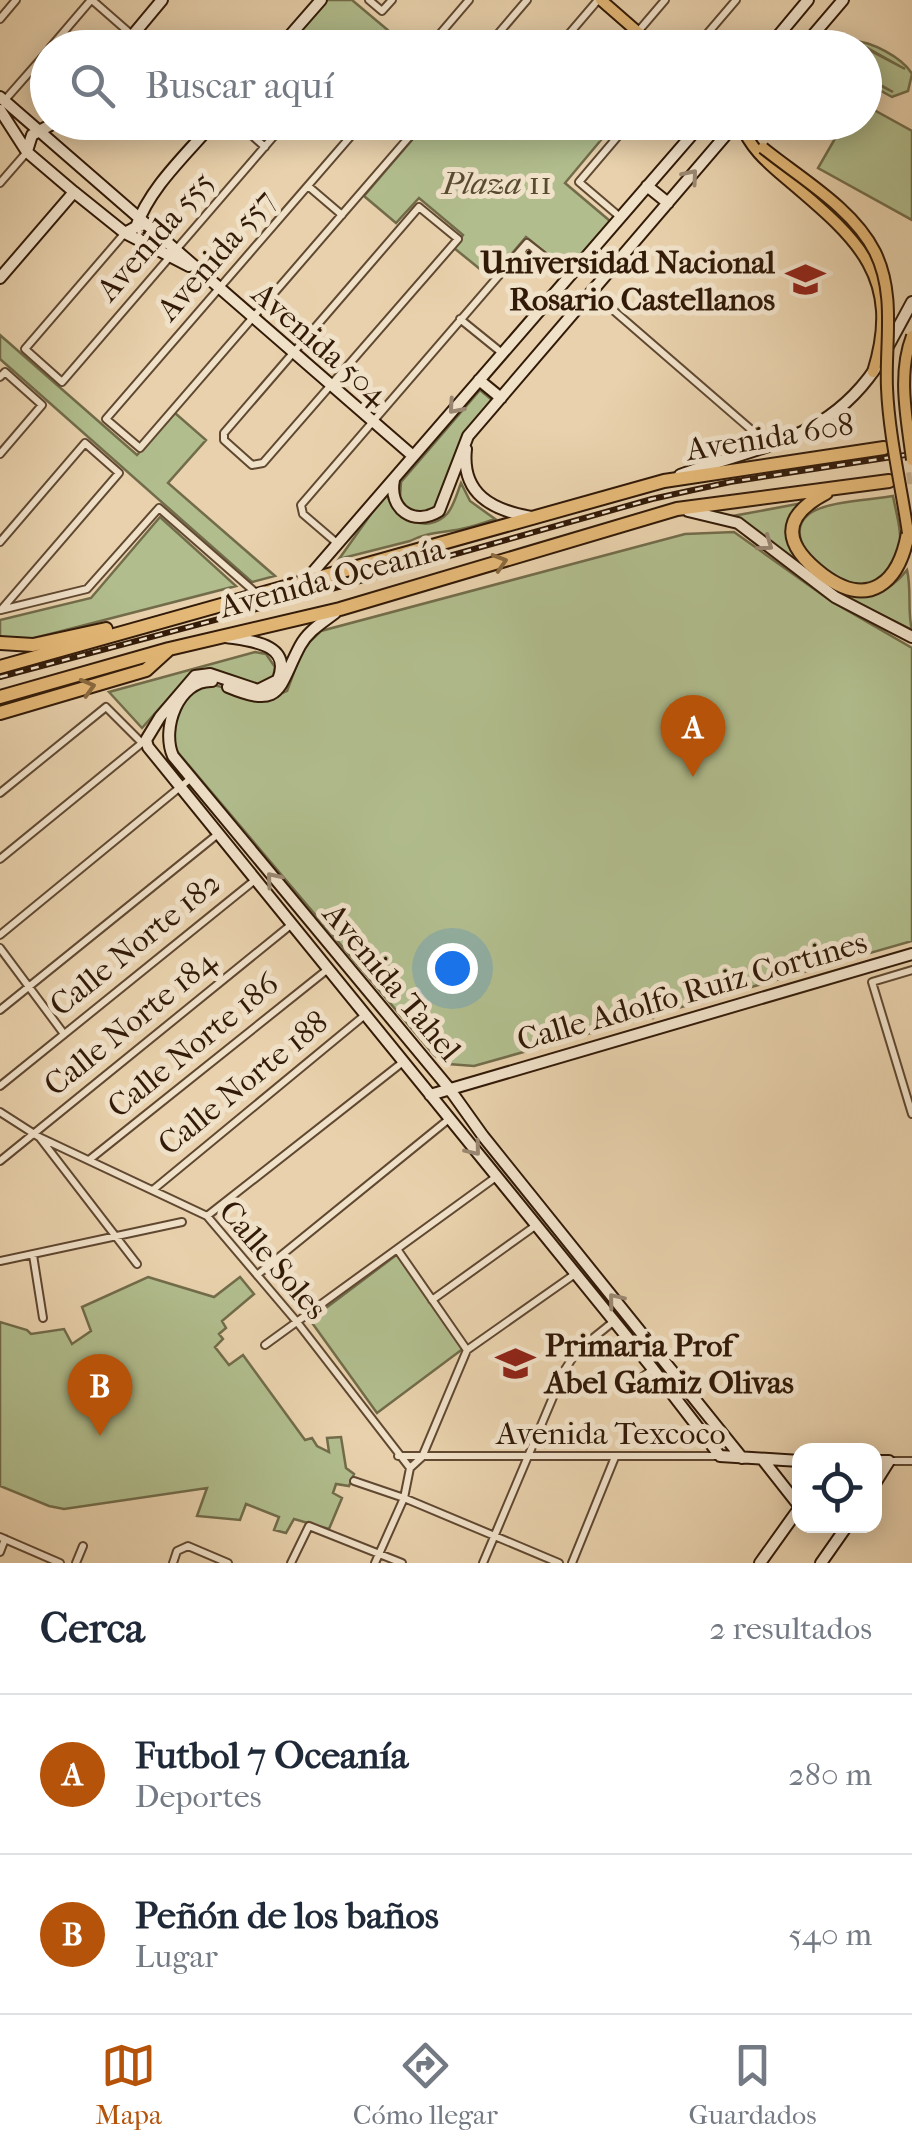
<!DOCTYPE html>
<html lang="es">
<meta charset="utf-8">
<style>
:root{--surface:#fff;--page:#f6f6f7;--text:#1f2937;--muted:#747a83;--line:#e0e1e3;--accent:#b45309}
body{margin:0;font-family:"IM FELL French Canon",serif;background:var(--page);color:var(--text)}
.controls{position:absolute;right:30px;bottom:30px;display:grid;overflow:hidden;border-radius:20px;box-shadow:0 5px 25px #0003}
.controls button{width:90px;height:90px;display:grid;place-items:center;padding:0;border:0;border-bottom:2px solid var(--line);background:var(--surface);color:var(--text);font:50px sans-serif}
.you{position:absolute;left:452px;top:968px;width:35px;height:35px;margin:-25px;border:8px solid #fff;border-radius:50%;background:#1a73e8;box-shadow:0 0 0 15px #1a73e833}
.badge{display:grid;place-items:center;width:65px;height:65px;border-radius:50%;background:var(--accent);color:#fff;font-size:32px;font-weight:700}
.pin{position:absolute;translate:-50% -82px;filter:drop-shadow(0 2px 5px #0008)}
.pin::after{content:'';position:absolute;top:52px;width:35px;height:30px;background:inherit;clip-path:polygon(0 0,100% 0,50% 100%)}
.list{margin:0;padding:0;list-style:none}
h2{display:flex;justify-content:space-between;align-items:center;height:130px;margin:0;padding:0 40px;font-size:42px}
h2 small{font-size:32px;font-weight:400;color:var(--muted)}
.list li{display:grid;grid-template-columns:65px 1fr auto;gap:30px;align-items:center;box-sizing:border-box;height:160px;padding:0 40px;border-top:2px solid var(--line)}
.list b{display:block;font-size:38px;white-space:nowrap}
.list p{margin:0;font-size:32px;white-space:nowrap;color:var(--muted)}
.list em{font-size:32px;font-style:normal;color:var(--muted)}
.icon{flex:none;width:55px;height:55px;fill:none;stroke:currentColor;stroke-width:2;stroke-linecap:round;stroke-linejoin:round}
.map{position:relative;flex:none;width:912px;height:1563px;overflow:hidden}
.search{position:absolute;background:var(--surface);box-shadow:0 5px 25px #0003;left:30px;right:30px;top:30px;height:110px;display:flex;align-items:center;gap:25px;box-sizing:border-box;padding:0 35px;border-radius:55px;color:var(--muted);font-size:38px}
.sheet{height:450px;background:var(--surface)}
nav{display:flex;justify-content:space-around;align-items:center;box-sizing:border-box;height:140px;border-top:2px solid var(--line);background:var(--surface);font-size:28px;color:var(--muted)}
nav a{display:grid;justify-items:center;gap:5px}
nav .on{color:var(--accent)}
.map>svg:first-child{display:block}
.green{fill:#b1bd8d;stroke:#726c4a;stroke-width:2.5}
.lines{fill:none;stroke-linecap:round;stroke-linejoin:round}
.highway-tunnel{stroke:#c4ac8b;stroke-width:12;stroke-dasharray:12 6;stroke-linecap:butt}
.street-casing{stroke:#604831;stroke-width:10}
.secondary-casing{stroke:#321a08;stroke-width:14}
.primary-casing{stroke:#321a08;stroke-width:14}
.highway-casing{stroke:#321a08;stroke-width:16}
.street{stroke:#f0e1c9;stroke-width:6}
.secondary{stroke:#f0e1c9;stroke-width:10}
.primary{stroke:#e4b876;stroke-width:10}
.highway{stroke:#e4b876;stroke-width:12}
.rail-casing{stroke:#321a08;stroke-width:6}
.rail{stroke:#f0e1c9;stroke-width:2.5;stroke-dasharray:8;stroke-linecap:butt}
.primary-bridge-casing{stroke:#321a08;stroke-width:14;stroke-linecap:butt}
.primary-bridge{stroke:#e4b876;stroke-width:10}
.oneway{stroke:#9a8772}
.oneway2{stroke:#8b693f}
.labels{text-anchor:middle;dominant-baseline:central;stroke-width:10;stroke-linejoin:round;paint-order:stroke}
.park-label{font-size:32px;font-style:italic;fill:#584b30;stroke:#f0e1c9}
.street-label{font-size:32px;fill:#321a08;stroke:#f0e1c9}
.poi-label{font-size:32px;font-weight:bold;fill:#321a08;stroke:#f0e1c9;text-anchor:end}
</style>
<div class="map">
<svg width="912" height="1563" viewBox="0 0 912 1563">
<rect width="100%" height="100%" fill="#e8d1ac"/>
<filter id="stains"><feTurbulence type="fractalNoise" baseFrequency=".002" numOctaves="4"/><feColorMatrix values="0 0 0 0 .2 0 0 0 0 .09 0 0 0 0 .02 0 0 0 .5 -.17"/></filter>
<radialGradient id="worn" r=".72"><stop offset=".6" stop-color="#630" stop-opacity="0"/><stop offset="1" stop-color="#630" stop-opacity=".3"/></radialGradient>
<!-- green -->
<path class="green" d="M324,0H352L408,47H317L297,31Z
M851,41C870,40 903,58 912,74L908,91L892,97L865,82V78L893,92L865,76V48L905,69L862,45H859L863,47H855L856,44L842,47Z
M865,105L912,131V220L818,168L844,123L864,122Z
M406,123H557L573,135L582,124L601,140L565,183L610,221L568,271L526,237L491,278L454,248L463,235L419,198L396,223L364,196L418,133Z
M0,335L137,455L175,413L206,440L168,483L275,576L252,582L0,359Z
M480,390L492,400L464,435L436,508C420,515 407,514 400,497L401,482Z
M461,483L470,501L495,519C484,523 472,527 461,529C443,533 427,532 410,541L339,559L386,493C395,517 426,536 447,514C454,506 457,493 461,483Z
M893,496C896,513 903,534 899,551C879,630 767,547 809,514C826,501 872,500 893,496Z
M803,503C793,529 783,545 805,568L753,528L733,516Z
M160,517L236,586L23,641L0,637V620L91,598Z
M734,532L831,601L912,648V941L657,1014L653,1018L651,1016L474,1066L448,1064L434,1055L175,749C167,730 184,684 210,685C243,687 249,710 287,691L303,648L321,631L685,534Z
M907,570C912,591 907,611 912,630L840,594C868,599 889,593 907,570Z
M255,652L266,654L275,667L273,678L261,687L208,670L189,675L142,728L109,692Z
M399,1253L464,1348L377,1413L310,1320Z
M148,1277L214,1297L240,1277L254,1294L222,1321L226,1328L219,1334L223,1339L215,1347L229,1365L243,1355L305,1440L312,1438L317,1446L329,1452L327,1438L341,1437L346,1468L354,1474L349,1486L336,1484L333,1493L342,1498L329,1529L294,1519L286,1533L274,1530L279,1517L246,1504L240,1520L197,1516L207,1488L64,1509L49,1506L0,1486V1322L27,1330L31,1334L64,1329L72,1344L91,1331L82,1307Z"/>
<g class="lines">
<!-- highway-tunnel -->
<path class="highway-tunnel" d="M889,481L912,478"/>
<defs>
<path id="street" d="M92,0L132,35
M369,0L382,11L392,0
M0,19L16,0
M289,36L302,48
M50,48L91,0
M428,48L469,0
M486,48L527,0
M557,48L598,0
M624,48L665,0
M695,48L736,0
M4,101L48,51
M237,122L265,147
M363,122L106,419L140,448L410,136L393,122
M0,183L27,152
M308,186L342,215
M419,207L458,239L263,463L252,465L224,440V433Z
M620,217L579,182L630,122
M124,234L25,349L62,382L286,122
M591,291L769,445
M460,319L502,353
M0,377L5,372L42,405L0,454
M0,542L85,443L119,473L1,610
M338,544L303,514L301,505L527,243L569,276
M1,610L87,589L159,508L256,593
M0,793L106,707L142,743
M0,859L142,743
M0,935L190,779
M0,948L64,1034
M912,970L872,982L912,1114
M0,1010L218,834
M0,1086L255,880
M0,1112L39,1137L207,1216L297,1322L410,1468
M40,1138L137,1264
M89,1160L328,969
M0,1161L292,924
M154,1189L365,1015
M207,1216L403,1062
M397,1249L467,1350
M33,1255L43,1318
M0,1261L182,1222
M257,1275L449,1119
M432,1300L535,1226
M265,1345L496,1177
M624,1390L652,1370
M398,1456H719
M889,1461H912
M354,1481L404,1498L559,1563
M0,1537L60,1563
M0,1552L5,1539
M76,1563L83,1546
M173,1563L177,1551L188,1546L228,1563
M291,1563L309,1526L402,1563
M375,1563L404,1498L410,1468L422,1457L467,1350L575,1274
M483,1563L564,1371L577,1351L613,1322
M572,1563L615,1457"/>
<path id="secondary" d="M122,48L162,0
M279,48L321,0
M768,48L808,0
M802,48L843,0
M0,97L413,456
M0,110L27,152L74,192L125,233L189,266
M27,151L32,135L56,122
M647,186L668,203
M125,233L136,227C150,187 186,155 214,122
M0,278L74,192
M886,350L912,302
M479,380L501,398
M466,449C461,494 492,510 531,517
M680,475C757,446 825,442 875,369
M394,480C388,509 414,527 439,511L468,436L737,122
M688,511L738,523L835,597L912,637
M307,579L703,122
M226,637C250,641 293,643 278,680L258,690L210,674L195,676L160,717L146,740L148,747L653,1369L720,1456L800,1461
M212,681C178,680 161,729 173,756L448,1087L483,1136L742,1458
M228,687C283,710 278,687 300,646C308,631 322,623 335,613
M430,1095L912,954
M763,1460L800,1507
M874,1461H889L874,1485
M760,1563L800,1507
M821,1563L847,1526"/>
<path id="primary" d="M601,0L656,48
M740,122C750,149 768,163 789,181C856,238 903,276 873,372"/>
<path id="highway" d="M826,493C778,518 785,546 823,575C869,609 899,583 908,533
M0,643L33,645L106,629
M0,667L664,481L884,448
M0,697L169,649L340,609L677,509L889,481
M0,713L146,670L168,650"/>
</defs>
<!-- street casing -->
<use href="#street" class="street-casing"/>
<!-- secondary casing -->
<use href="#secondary" class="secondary-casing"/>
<!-- primary casing -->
<use href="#primary" class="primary-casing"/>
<!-- highway casing -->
<use href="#highway" class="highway-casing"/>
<!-- street -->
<use href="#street" class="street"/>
<!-- secondary -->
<use href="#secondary" class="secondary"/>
<!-- primary -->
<use href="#primary" class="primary"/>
<!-- highway -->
<use href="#highway" class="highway"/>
<defs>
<path id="rail" d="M0,677L317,593L652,499L730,482L912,454"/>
</defs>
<!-- rail casing -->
<use href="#rail" class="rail-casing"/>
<!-- rail -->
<use href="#rail" class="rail"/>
<defs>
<path id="primary-bridge" d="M763,148C800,178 853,208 875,252C896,294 885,343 887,388C889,436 901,485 908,533
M912,336C897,375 907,419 912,460"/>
</defs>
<!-- primary-bridge casing -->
<use href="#primary-bridge" class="primary-bridge-casing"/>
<!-- primary-bridge -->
<use href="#primary-bridge" class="primary-bridge"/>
</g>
<!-- one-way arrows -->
<defs><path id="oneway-chevron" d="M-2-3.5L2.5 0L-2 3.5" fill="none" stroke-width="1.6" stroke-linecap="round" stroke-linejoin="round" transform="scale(2.5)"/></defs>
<g class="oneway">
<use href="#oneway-chevron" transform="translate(691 176) rotate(-50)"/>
<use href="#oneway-chevron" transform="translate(455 407) rotate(131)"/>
<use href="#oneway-chevron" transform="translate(766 544) rotate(36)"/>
<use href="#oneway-chevron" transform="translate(273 879) rotate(-130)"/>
<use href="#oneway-chevron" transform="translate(474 1149) rotate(51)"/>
<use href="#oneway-chevron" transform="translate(615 1300) rotate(-129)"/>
</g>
<g class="oneway2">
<use href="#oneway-chevron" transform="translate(500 562) rotate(-17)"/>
<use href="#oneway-chevron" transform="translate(88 687) rotate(-16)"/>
</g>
<!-- icons -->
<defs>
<symbol id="university-bare" viewBox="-9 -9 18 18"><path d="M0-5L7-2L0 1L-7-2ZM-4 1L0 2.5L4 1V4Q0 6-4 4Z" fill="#8f2418" stroke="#f0e1c9" stroke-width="2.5" paint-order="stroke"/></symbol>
<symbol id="school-bare" viewBox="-9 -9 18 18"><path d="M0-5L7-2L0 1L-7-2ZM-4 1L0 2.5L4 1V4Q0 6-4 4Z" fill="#8f2418" stroke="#f0e1c9" stroke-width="2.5" paint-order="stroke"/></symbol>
</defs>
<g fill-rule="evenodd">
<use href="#university-bare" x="778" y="252" width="55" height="55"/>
<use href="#school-bare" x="488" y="1336" width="55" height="55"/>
</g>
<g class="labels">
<!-- park labels -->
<g class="park-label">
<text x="497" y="183">Plaza 11</text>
</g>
<!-- street labels -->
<g class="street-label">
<text transform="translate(155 236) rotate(-49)">Avenida 555</text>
<text transform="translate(216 255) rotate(-49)">Avenida 557</text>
<text transform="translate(320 344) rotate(41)">Avenida 504</text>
<text transform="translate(770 437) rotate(-9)">Avenida 608</text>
<text transform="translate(332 578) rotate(-15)">Avenida Oceanía</text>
<text transform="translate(135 944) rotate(-39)">Calle Norte 182</text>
<text transform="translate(392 982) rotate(50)">Avenida Tahel</text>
<text transform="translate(692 991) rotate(-16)">Calle Adolfo Ruiz Cortines</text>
<text transform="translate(130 1023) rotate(-39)">Calle Norte 184</text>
<text transform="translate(193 1045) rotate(-39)">Calle Norte 186</text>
<text transform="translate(243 1083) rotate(-39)">Calle Norte 188</text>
<text transform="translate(273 1260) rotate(49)">Calle Soles</text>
<text x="611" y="1433">Avenida Texcoco</text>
</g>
<!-- poi labels -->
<g class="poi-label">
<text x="775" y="262">Universidad Nacional<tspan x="775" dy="37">Rosario Castellanos</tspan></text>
<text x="545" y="1345" text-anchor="start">Primaria Prof<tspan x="545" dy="37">Abel Gamiz Olivas</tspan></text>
</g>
</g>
<rect width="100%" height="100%" filter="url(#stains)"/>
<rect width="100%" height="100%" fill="url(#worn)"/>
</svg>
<div class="controls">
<button><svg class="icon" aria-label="locate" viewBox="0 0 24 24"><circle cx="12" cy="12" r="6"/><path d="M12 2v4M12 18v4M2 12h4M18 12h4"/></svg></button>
</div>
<div class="you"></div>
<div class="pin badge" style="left:693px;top:777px">A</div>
<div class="pin badge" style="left:100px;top:1436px">B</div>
<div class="search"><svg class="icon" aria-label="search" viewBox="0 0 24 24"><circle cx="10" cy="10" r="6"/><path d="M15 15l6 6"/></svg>Buscar aquí</div>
</div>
<section class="sheet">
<h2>Cerca<small>2 resultados</small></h2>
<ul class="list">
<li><span class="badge">A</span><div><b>Futbol 7 Oceanía</b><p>Deportes</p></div><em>280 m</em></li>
<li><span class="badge">B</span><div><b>Peñón de los baños</b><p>Lugar</p></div><em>540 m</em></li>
</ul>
</section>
<nav>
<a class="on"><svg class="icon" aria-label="map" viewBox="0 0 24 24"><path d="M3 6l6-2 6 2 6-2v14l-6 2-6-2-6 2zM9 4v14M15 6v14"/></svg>Mapa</a>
<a><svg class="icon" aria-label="directions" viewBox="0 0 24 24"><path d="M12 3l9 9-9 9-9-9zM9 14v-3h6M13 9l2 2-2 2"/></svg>Cómo llegar</a>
<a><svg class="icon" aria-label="saved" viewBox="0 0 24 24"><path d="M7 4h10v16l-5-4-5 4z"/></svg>Guardados</a>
</nav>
